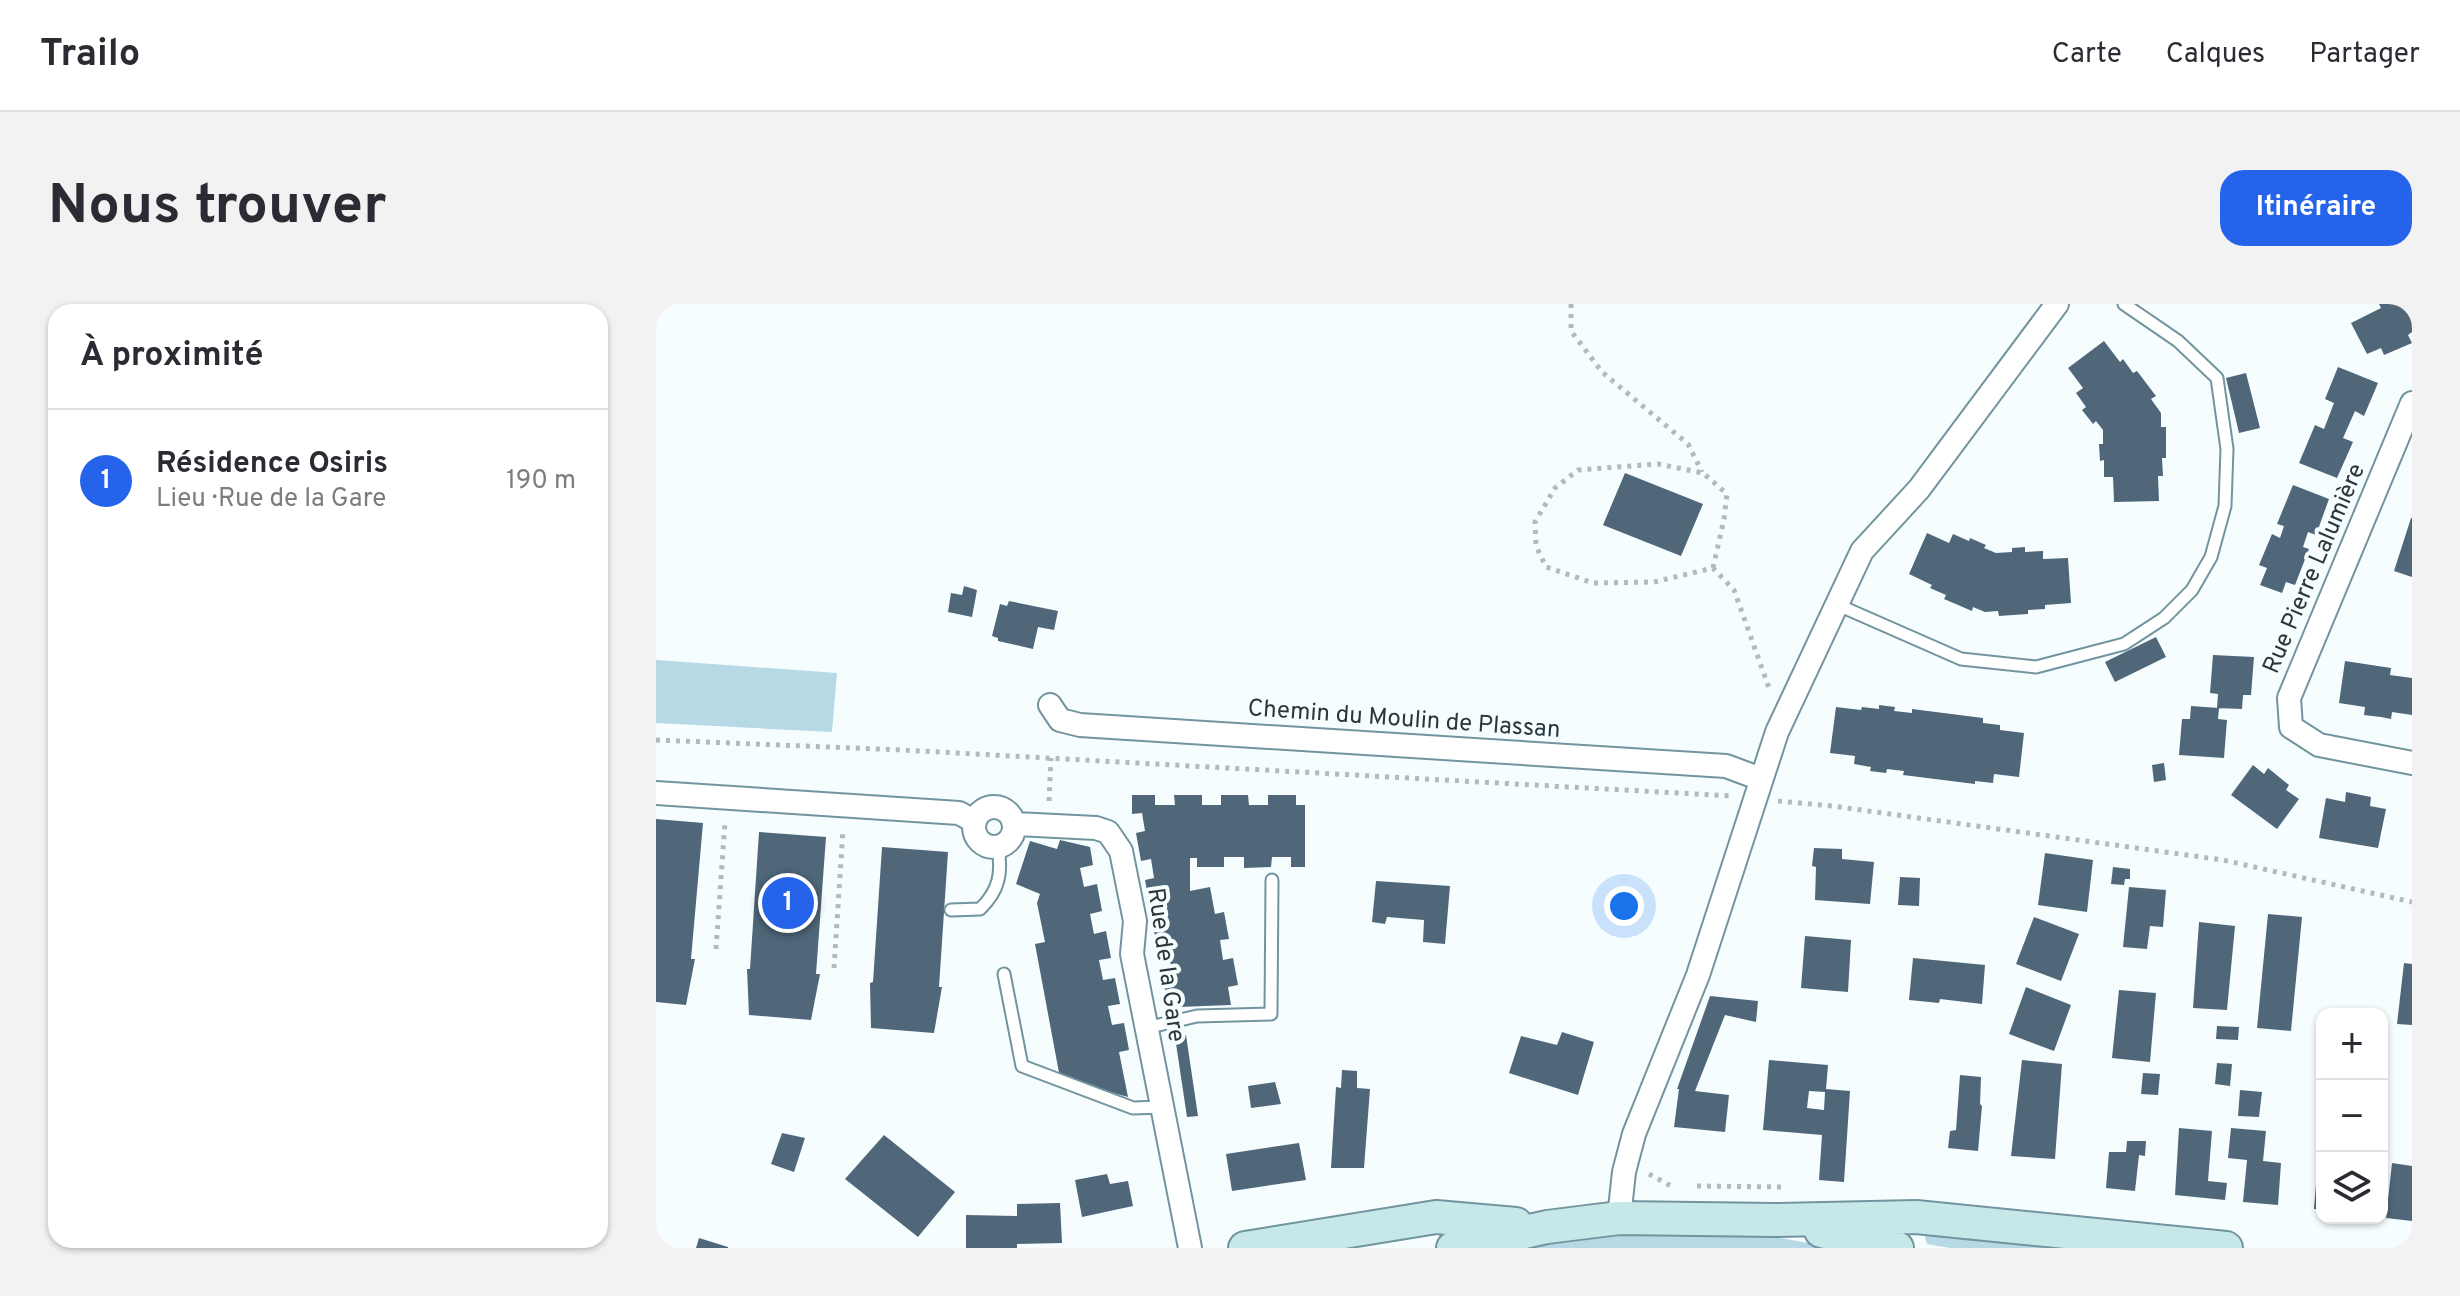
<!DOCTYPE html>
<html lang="fr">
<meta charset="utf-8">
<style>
:root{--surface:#fff;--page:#f2f2f3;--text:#2b2b33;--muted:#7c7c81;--line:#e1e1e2;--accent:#2563eb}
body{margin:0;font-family:Overpass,sans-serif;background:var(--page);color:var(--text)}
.controls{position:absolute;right:24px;bottom:24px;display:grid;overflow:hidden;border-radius:16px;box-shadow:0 2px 6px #0004}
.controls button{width:72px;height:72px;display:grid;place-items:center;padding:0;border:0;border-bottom:2px solid var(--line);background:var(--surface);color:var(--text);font:40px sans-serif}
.you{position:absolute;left:968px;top:602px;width:28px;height:28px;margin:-20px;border:6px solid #fff;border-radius:50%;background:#1a73e8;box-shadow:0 0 0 12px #1a73e833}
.badge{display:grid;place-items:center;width:52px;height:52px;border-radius:50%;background:var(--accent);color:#fff;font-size:26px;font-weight:700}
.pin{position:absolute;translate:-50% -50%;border:4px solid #fff;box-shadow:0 2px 8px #0006}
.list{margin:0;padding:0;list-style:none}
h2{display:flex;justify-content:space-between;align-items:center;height:104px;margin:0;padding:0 32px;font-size:34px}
h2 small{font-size:26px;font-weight:400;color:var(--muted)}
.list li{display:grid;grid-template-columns:52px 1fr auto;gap:24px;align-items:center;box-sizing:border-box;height:144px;padding:0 32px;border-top:2px solid var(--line)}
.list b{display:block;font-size:30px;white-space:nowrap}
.list p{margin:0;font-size:26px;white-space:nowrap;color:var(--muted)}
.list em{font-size:26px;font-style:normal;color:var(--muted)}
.icon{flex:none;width:44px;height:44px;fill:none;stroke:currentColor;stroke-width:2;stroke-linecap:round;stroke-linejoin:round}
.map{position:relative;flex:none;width:1756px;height:944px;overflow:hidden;border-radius:24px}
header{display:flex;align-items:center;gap:48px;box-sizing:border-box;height:112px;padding:0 40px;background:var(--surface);border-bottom:2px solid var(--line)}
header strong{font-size:38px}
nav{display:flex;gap:44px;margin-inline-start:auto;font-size:28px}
.intro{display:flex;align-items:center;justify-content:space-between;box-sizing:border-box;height:192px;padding:0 48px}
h1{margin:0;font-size:56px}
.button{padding:20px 36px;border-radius:24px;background:var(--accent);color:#fff;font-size:28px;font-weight:700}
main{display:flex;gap:48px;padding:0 48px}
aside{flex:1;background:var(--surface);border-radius:24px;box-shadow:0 2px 6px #0004}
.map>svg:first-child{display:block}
.green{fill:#b6d9e5}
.building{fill:#4f6779;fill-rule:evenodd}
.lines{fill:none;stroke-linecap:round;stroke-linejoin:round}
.lane-casing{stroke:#72949f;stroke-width:15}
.street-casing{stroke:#72949f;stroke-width:26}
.secondary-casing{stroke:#72949f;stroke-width:36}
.path{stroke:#b1babd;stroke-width:5;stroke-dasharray:4 6;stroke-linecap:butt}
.lane{stroke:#fff;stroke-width:11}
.street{stroke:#fff;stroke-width:22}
.secondary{stroke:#c7e8e8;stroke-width:32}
.labels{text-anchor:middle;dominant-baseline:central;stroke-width:8;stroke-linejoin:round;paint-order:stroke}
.street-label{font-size:24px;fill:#2a383d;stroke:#f6fdff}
</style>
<header>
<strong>Trailo</strong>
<nav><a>Carte</a><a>Calques</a><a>Partager</a></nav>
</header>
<div class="intro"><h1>Nous trouver</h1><a class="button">Itinéraire</a></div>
<main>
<aside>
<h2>À proximité<small></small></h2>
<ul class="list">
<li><span class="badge">1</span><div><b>Résidence Osiris</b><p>Lieu · Rue de la Gare</p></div><em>190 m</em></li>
</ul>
</aside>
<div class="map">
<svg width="1756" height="944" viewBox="0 0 1756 944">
<rect width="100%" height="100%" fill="#f6fdff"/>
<!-- green -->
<path class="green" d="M0,356L181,369L176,428L0,419Z
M1272,926L1490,944H1294L1271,940L1269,933Z
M1037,929L1119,933L1180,944H865L975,930Z"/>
<!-- building -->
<path class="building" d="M1723,0H1756V28L1752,31L1756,39L1728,51L1725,44L1711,50L1695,19L1725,4Z
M1448,37L1464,58L1467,55L1477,69L1481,67L1500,92L1495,95L1505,109V123H1510V154H1506L1507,172H1502L1503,197L1458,198L1457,173H1448V156L1444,157L1443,140H1447V126L1440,117L1437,120L1426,106L1430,103L1420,89L1427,84L1412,64Z
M1682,63L1722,79L1708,112L1699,107L1687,134L1697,138L1681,174L1643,159L1659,121L1668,125L1678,99L1669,95Z
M1590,69L1604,124L1583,129L1570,74Z
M969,169L1047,200L1025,252L947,221Z
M1637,181L1673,195L1660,231L1652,228L1647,243L1653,245L1639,281L1630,278L1626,289L1604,281L1611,264L1603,261L1616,230L1624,234L1628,222L1621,220Z
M1755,214H1756V273L1738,267Z
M1271,229L1293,239L1297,230L1313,237L1314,234L1330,241L1328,244L1340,249L1356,248V244L1369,243V248L1387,247V255L1412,254L1415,299L1389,301V305L1372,306V310L1343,312L1342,307L1329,308L1317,303L1316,307L1288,295L1290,291L1274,284L1276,281L1253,270Z
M308,282L321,286L316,313L292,308L295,289L306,291Z
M353,297L402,307L398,326L382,323L377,345L342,337V334L336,332L344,300L351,302Z
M1500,333L1510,353L1459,378L1449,358Z
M1557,351L1598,353L1595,391H1587L1586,405L1561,404L1562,390L1554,389Z
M1689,357L1735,364L1734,371L1756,374V411L1736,408L1735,415L1725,413L1708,411L1709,403L1683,399Z
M1223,401L1239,403L1238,407L1256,409V405L1327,414V419L1344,421V426L1368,429L1363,473L1338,470L1337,479L1319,477V480L1247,471L1248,467L1231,465L1230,469L1214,467L1215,463L1198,460L1199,452L1174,449L1180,403L1205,406L1206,403L1223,405Z
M1535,402L1563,404L1562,415L1571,416L1568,454L1523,451L1526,415H1534Z
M1508,459L1510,476L1498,478L1496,461Z
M1597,461L1608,470L1612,464L1633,481L1630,486L1643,495L1621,525L1575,491Z
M1690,488L1715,493L1714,502L1730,505L1722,544L1663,534L1670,494L1689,498Z
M476,491H499V501H519L518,491H546V501H565V491H592L593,501H612V491H640V501H649V563H635V553H616L615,563L588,564V553H568V563H541V554H534V587L554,583L559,610L568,608L573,635L564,636L567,656L577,654L582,681L572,683L575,701L523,703L521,694L511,696L506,669L516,667L512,648L503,650L497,623L507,621L503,602L494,604L489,576L498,574L495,555L485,557L480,529L489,527L486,509L476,510Z
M0,515L47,519L35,655H39L30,701L0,698Z
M103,528L170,533L160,670H164L155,716L93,711L91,665H94Z
M404,536L434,543L437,561L424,564L428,583L441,580L446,607L434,610L438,630L450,627L455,654L443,656L447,676L459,674L464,700L452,702L456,721L468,719L473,746L463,748L472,793L404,774L379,640L389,638L381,599L384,590L360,580L374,537L401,545Z
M226,543L292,548L283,683H286L278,729L215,724L214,679L217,678Z
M1158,544L1186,545V555L1218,558L1214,600L1159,596L1160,563L1156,562Z
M1389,549L1437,556L1431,608L1382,601Z
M1457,563L1474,565V575H1469L1468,581L1455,580Z
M1244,573L1264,574L1263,602L1242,601Z
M720,577L794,582L789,640L767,638L768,616L731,613L729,620L716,618Z
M1473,583L1510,586L1507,623L1494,622L1491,645L1467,643Z
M1612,610L1646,613L1635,727L1601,724Z
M1378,613L1423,630L1405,677L1360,660Z
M1543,618L1579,622L1571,706L1537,704Z
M1149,632L1195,636L1192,688L1145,684Z
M1257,654L1329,661L1326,700L1284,695L1283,699L1253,696Z
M1748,659L1756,660V721L1741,720Z
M1370,683L1415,701L1398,747L1353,730Z
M1463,686L1500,689L1494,758L1456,754Z
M1054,692L1102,697L1100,718L1069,711L1039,787L1073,791L1069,828L1018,823L1023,785H1021Z
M1561,722L1583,723L1582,736L1560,735Z
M906,728L938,738L922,791L853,769L865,732L901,741Z
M530,731L542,812L531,813L519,733Z
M1113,756L1172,761L1170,785L1194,787L1188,878L1163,876L1166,831L1107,826ZM1153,787L1169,788L1168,806L1151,804Z
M1366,756L1406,760L1399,855L1355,852Z
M1561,759L1576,760L1574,782L1559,780Z
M686,766L701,767V784L714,785L708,864H675L680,783L685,784Z
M1487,769L1504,770L1502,791L1485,790Z
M1304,771L1325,773L1324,800L1326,802L1322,847L1292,844L1294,827L1300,826Z
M619,778L625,800L595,804L592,782Z
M1584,786L1606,788L1603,813L1582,812Z
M1523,824L1556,827L1552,877L1571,879L1569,896L1519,891Z
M1575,824L1610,827L1607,857L1625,859L1622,901L1587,898L1591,856L1572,854Z
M126,829L149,834L138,868L115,860Z
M1664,829H1666V905H1658Z
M228,831L299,888L262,933L189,875Z
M1471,837H1490L1489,852L1483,851L1479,887L1450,884L1453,848H1470Z
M643,839L650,876L576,887L570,850Z
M1736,859L1756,862V917L1730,914Z
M451,870L454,880L472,877L477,902L426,913L419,876Z
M404,899L406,939L361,940V944H310V911L361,912V900Z
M43,934L72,943V944H40Z"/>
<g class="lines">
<defs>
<path id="lane" d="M1182,301L1305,355L1380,363L1468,340L1508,314L1536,286L1555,253L1569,202L1571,145L1561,74L1522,37L1468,0
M295,606L324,605C344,586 346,568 342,543
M348,670L366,762L477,804L505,803
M490,724L541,712L615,710L616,576"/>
<path id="street" d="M1756,99L1633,394L1635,423L1663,441L1756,459
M394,401L404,416L424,421L1070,462L1105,475
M0,489L303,509L318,517
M318 523a20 20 0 1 1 40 0a20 20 0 1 1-40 0Z
M358,520L440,524L452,528L465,547L479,617L476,650L534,944
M963,914L968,868L978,830L1042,671L1121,428L1206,247L1263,185L1401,0"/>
<path id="secondary" d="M1165,927L1241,944
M589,944L780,913L860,920
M797,944L891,923L963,914L1119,916L1260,913L1570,944"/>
</defs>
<!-- lane casing -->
<use href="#lane" class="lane-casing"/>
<!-- street casing -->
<use href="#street" class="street-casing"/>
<!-- secondary casing -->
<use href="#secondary" class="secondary-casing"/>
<!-- path -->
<path class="path" d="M915,0V27L946,68L1032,140L1046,168
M1057,264L1068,215L1071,190L1047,169L1002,160L922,166L899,184L879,218L880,242L890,263L937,279L998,278L1057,264L1078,286L1113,384
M0,436L247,446L1076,492
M393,497L395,454
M1122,497L1176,502L1567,556L1756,598
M60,645L69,518
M178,664L187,526
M993,870L1015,882
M1041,882L1127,883"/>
<!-- lane -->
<use href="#lane" class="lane"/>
<!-- street -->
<use href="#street" class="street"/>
<!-- secondary -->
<use href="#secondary" class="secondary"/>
</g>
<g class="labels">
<!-- street labels -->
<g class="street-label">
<text transform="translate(1659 265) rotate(-67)">Rue Pierre Lalumière</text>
<text transform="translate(748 416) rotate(4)">Chemin du Moulin de Plassan</text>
<text transform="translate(509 661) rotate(82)">Rue de la Gare</text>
</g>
</g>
</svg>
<div class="controls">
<button>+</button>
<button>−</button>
<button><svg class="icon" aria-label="layers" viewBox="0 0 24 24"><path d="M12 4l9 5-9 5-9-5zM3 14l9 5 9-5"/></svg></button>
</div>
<div class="you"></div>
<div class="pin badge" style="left:132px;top:599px">1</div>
</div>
</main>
